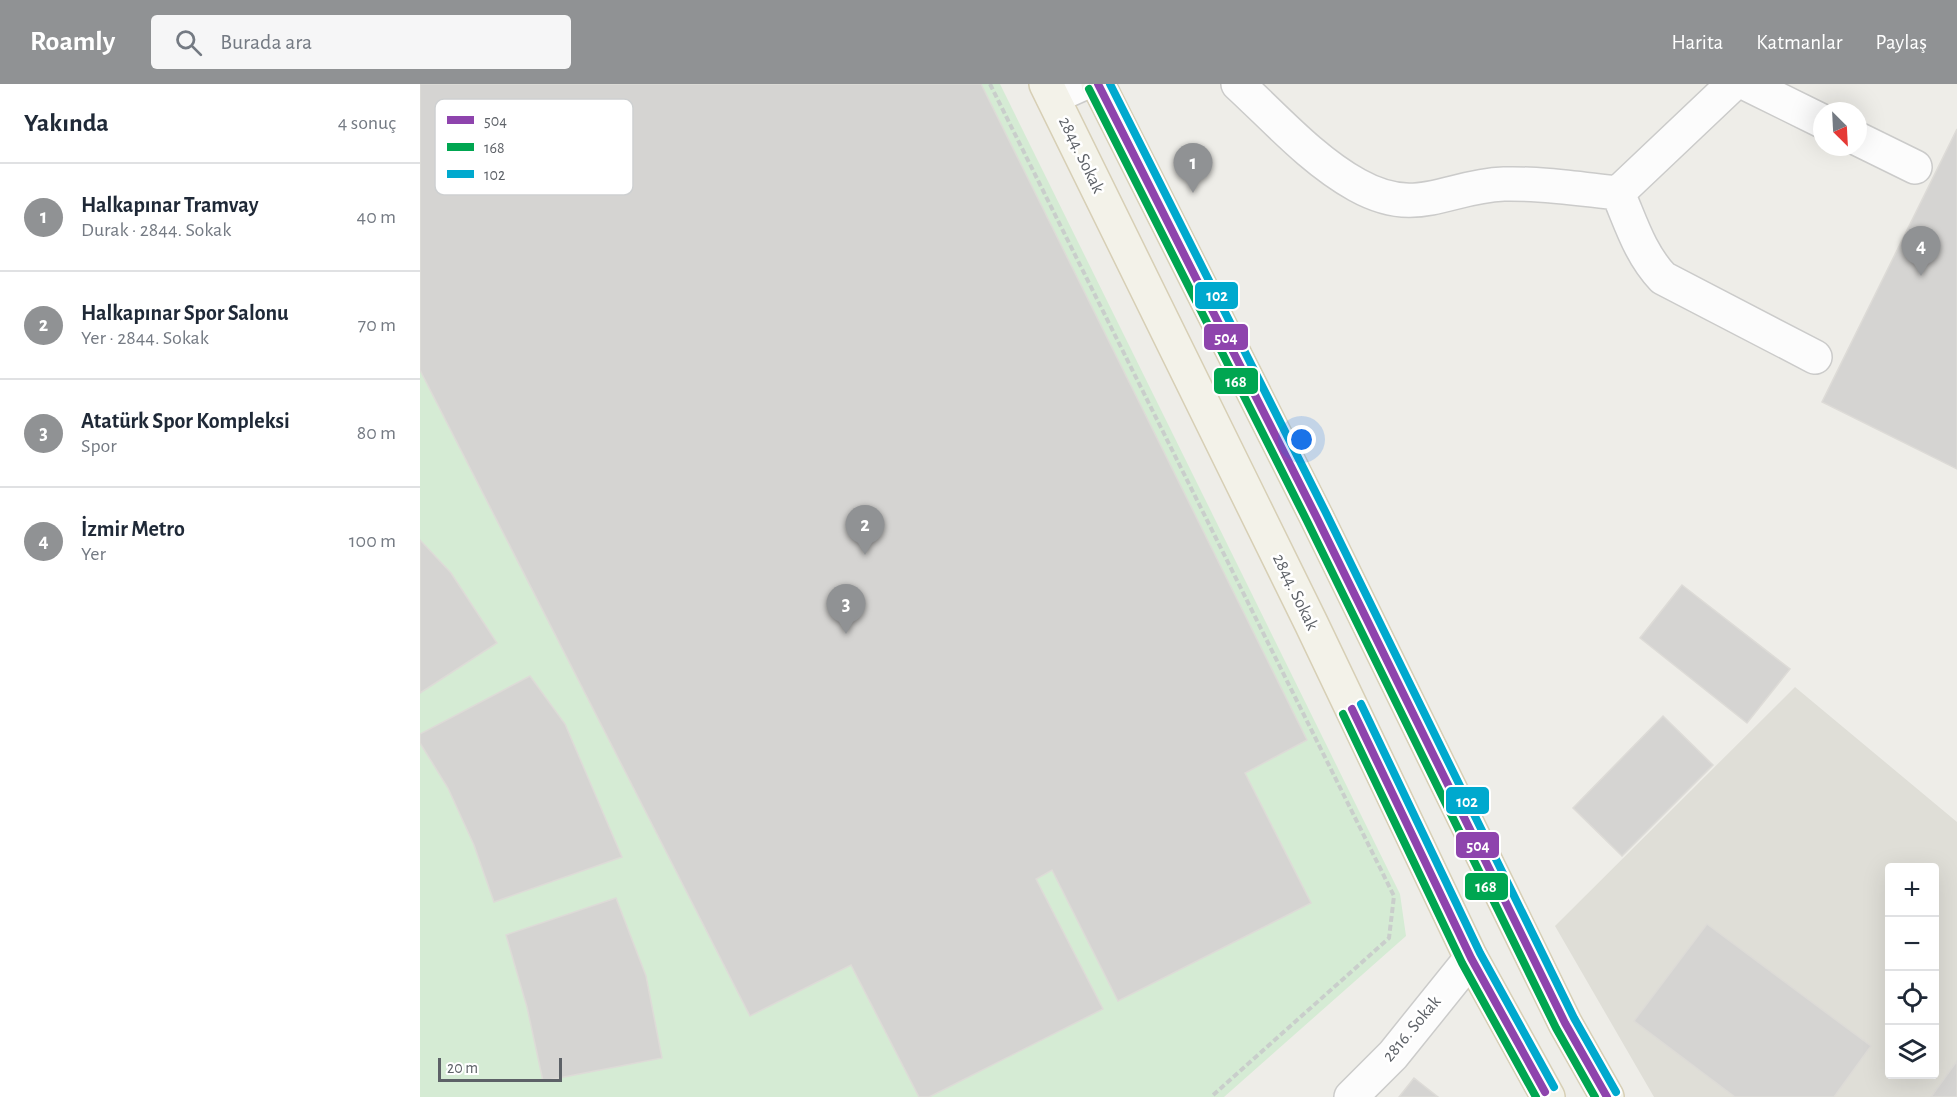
<!DOCTYPE html>
<html lang="tr">
<meta charset="utf-8">
<style>
:root{--surface:#fff;--page:#f6f6f7;--text:#1f2937;--muted:#747a83;--line:#e0e1e3;--accent:#909294}
body{margin:0;font-family:"Alegreya Sans",sans-serif;background:var(--page);color:var(--text)}
.controls{position:absolute;right:18px;bottom:18px;display:grid;overflow:hidden;border-radius:6px;box-shadow:0 6px 24px #0002}
.controls button{width:54px;height:54px;display:grid;place-items:center;padding:0;border:0;border-bottom:2px solid var(--line);background:var(--surface);color:var(--text);font:30px sans-serif}
.compass{position:absolute;left:1393px;top:18px;width:54px;height:54px;border-radius:50%;background:var(--surface);box-shadow:0 6px 24px #0002;rotate:156deg}
.scale{position:absolute;left:18px;bottom:15px;width:124px;box-sizing:border-box;padding-left:6px;border:3px solid #5d6167;border-top:0;font-size:16px;line-height:21px;white-space:nowrap;color:#5d6167;-webkit-text-stroke:4px #fff;paint-order:stroke}
.you{position:absolute;left:882px;top:356px;width:21px;height:21px;margin:-15px;border:4px solid #fff;border-radius:50%;background:#1a73e8;box-shadow:0 0 0 9px #1a73e833}
.badge{display:grid;place-items:center;width:39px;height:39px;border-radius:50%;background:var(--accent);color:#fff;font-size:20px;font-weight:700}
.pin{position:absolute;translate:-50% -50px;filter:drop-shadow(0 2px 3px #0008)}
.pin::after{content:'';position:absolute;top:32px;width:21px;height:18px;background:inherit;clip-path:polygon(0 0,100% 0,50% 100%)}
.list{margin:0;padding:0;list-style:none}
h2{display:flex;justify-content:space-between;align-items:center;height:78px;margin:0;padding:0 24px;font-size:26px}
h2 small{font-size:20px;font-weight:400;color:var(--muted)}
.list li{display:grid;grid-template-columns:39px 1fr auto;gap:18px;align-items:center;box-sizing:border-box;height:108px;padding:0 24px;border-top:2px solid var(--line)}
.list b{display:block;font-size:22px;white-space:nowrap}
.list p{margin:0;font-size:20px;white-space:nowrap;color:var(--muted)}
.list em{font-size:20px;font-style:normal;color:var(--muted)}
.icon{flex:none;width:33px;height:33px;fill:none;stroke:currentColor;stroke-width:2;stroke-linecap:round;stroke-linejoin:round}
.map{position:relative;flex:none;width:1537px;height:1013px;overflow:hidden}
header{display:flex;align-items:center;gap:36px;box-sizing:border-box;height:84px;padding:0 30px;background:var(--accent);color:#fff}
header strong{font-size:28px}
nav{display:flex;gap:33px;margin-inline-start:auto;font-size:21px}
.search{width:420px;height:54px;background:var(--page);display:flex;align-items:center;gap:15px;box-sizing:border-box;padding:0 21px;border-radius:6px;color:var(--muted);font-size:22px}
main{display:flex}
aside{flex:1;background:var(--surface)}
.map>svg:first-child{display:block}
.education{fill:#dfded7;fill-rule:evenodd}
.green{fill:#d5ebd4}
.building{fill:#d5d4d2;stroke:#dddbd7;stroke-width:1.5}
.lines{fill:none;stroke-linecap:round;stroke-linejoin:round}
.minor-casing{stroke:#cbcbca;stroke-width:36}
.major-casing{stroke:#d7cfb5;stroke-width:36}
.path{stroke:#c9cecb;stroke-width:4;stroke-dasharray:6 3;stroke-linecap:butt}
.minor{stroke:#fcfcfc;stroke-width:33}
.major{stroke:#f3f2e9;stroke-width:33}
.bus-1-casing{stroke:#fff;stroke-width:12}
.bus-2-casing{stroke:#fff;stroke-width:12}
.bus-3-casing{stroke:#fff;stroke-width:12}
.bus-1{stroke:#8e44ad;stroke-width:8}
.bus-2{stroke:#00a651;stroke-width:8}
.bus-3{stroke:#00a9ce;stroke-width:8}
.labels{text-anchor:middle;dominant-baseline:central;stroke-width:5;stroke-linejoin:round;paint-order:stroke}
.street-label{font-size:18px;fill:#5d6167;stroke:#fff}
.key{fill:#fff;stroke:#ced0d1;stroke-width:1.5}
.key-label{font-size:16px;fill:#5d6167}
.line-badge{stroke:#fff;stroke-width:2}
.badge-label{font-size:16px;text-anchor:middle;font-weight:bold;fill:#fff}
</style>
<header>
<strong>Roamly</strong>
<div class="search"><svg class="icon" aria-label="search" viewBox="0 0 24 24"><circle cx="10" cy="10" r="6"/><path d="M15 15l6 6"/></svg>Burada ara</div>
<nav><a>Harita</a><a>Katmanlar</a><a>Paylaş</a></nav>
</header>
<main>
<aside>
<h2>Yakında<small>4 sonuç</small></h2>
<ul class="list">
<li><span class="badge">1</span><div><b>Halkapınar Tramvay</b><p>Durak · 2844. Sokak</p></div><em>40 m</em></li>
<li><span class="badge">2</span><div><b>Halkapınar Spor Salonu</b><p>Yer · 2844. Sokak</p></div><em>70 m</em></li>
<li><span class="badge">3</span><div><b>Atatürk Spor Kompleksi</b><p>Spor</p></div><em>80 m</em></li>
<li><span class="badge">4</span><div><b>İzmir Metro</b><p>Yer</p></div><em>100 m</em></li>
</ul>
</aside>
<div class="map">
<svg width="1537" height="1013" viewBox="0 0 1537 1013">
<rect width="100%" height="100%" fill="#eeede8"/>
<!-- education -->
<path class="education" d="M1375,603L1537,738V1013H1234L1135,842ZM1470,784H1514V990H1470Z"/>
<!-- green -->
<path class="green" d="M0,0H580L980,810L986,852L804,1013H0Z"/>
<!-- building -->
<path class="building" d="M0,0H561L887,656L825,689L891,819L698,917L632,786L616,795L683,925L509,1013H499L431,881L330,932L0,286Z
M1537,45V385L1402,318Z
M0,456L31,489L77,559L0,609Z
M1262,501L1370,585L1327,639L1220,554Z
M110,592L145,640L202,773L74,818L54,761L28,704L0,659V650Z
M1243,632L1293,681L1202,772L1153,724Z
M196,814L226,892L242,974L123,997L107,923L86,851Z
M1287,840L1451,962L1414,1013H1315L1214,937Z
M1537,977V1013H1511Z
M994,994L1018,1013H979Z"/>
<g class="lines">
<defs>
<path id="minor" d="M818,0C855,34 892,76 937,101C998,135 1026,102 1084,100C1122,99 1160,105 1198,109L1313,0
M1327,0L1402,37
M633,13L662,0
M1438,55L1495,83
M1198,109C1211,139 1220,170 1243,194L1395,273
M931,1013L973,971L1051,874"/>
<path id="major" d="M626,0L891,539L1051,874L1128,1013
M678,0L896,432L1145,939L1187,1013"/>
</defs>
<!-- minor casing -->
<use href="#minor" class="minor-casing"/>
<!-- major casing -->
<use href="#major" class="major-casing"/>
<!-- path -->
<path class="path" d="M570,0L974,812L969,854L791,1013"/>
<!-- minor -->
<use href="#minor" class="minor"/>
<!-- major -->
<use href="#major" class="major"/>
<defs>
<path id="bus-1" d="M678,0L896,432L1145,939L1187,1013
M932,625L1051,874L1125,1008"/>
<path id="bus-2" d="M669,5L887,437L1136,944L1175,1013
M923,630L1042,879L1116,1013"/>
<path id="bus-3" d="M690,0L905,427L1154,934L1196,1008
M941,620L1060,869L1134,1003"/>
</defs>
<!-- bus-1 casing -->
<use href="#bus-1" class="bus-1-casing"/>
<!-- bus-2 casing -->
<use href="#bus-2" class="bus-2-casing"/>
<!-- bus-3 casing -->
<use href="#bus-3" class="bus-3-casing"/>
<!-- bus-1 -->
<use href="#bus-1" class="bus-1"/>
<!-- bus-2 -->
<use href="#bus-2" class="bus-2"/>
<!-- bus-3 -->
<use href="#bus-3" class="bus-3"/>
</g>
<g class="labels">
<!-- street labels -->
<g class="street-label">
<text transform="translate(661 71) rotate(64)">2844. Sokak</text>
<text transform="translate(875 508) rotate(64)">2844. Sokak</text>
<text transform="translate(992 945) rotate(-50)">2816. Sokak</text>
</g>
</g>
<!-- legend -->
<rect x="15" y="15" width="198" height="96" rx="9" class="key"/>
<rect x="27" y="32" width="27" height="8" fill="#8e44ad"/>
<rect x="27" y="59" width="27" height="8" fill="#00a651"/>
<rect x="27" y="86" width="27" height="8" fill="#00a9ce"/>
<g class="key-label">
<text x="64" y="42">504</text>
<text x="64" y="69">168</text>
<text x="64" y="96">102</text>
</g>
<g class="line-badge">
<rect x="774" y="197" width="45" height="29" rx="6" fill="#00a9ce"/>
<rect x="783" y="239" width="46" height="28" rx="6" fill="#8e44ad"/>
<rect x="793" y="283" width="46" height="28" rx="6" fill="#00a651"/>
<rect x="1025" y="702" width="45" height="29" rx="6" fill="#00a9ce"/>
<rect x="1035" y="747" width="45" height="28" rx="6" fill="#8e44ad"/>
<rect x="1044" y="788" width="45" height="29" rx="6" fill="#00a651"/>
</g>
<g class="badge-label">
<text x="797" y="217">102</text>
<text x="806" y="259">504</text>
<text x="816" y="303">168</text>
<text x="1047" y="723">102</text>
<text x="1058" y="767">504</text>
<text x="1066" y="808">168</text>
</g>
</svg>
<div class="controls">
<button>+</button>
<button>−</button>
<button><svg class="icon" aria-label="locate" viewBox="0 0 24 24"><circle cx="12" cy="12" r="6"/><path d="M12 2v4M12 18v4M2 12h4M18 12h4"/></svg></button>
<button><svg class="icon" aria-label="layers" viewBox="0 0 24 24"><path d="M12 4l9 5-9 5-9-5zM3 14l9 5 9-5"/></svg></button>
</div>
<svg class="compass" viewBox="-18 -18 36 36"><path d="M0-13l5 13h-10z" fill="#e53935"/><path d="M0 13l5-13h-10z" fill="#747a83"/></svg>
<div class="scale">20 m</div>
<div class="you"></div>
<div class="pin badge" style="left:773px;top:109px">1</div>
<div class="pin badge" style="left:445px;top:471px">2</div>
<div class="pin badge" style="left:426px;top:550px">3</div>
<div class="pin badge" style="left:1501px;top:192px">4</div>
</div>
</main>
